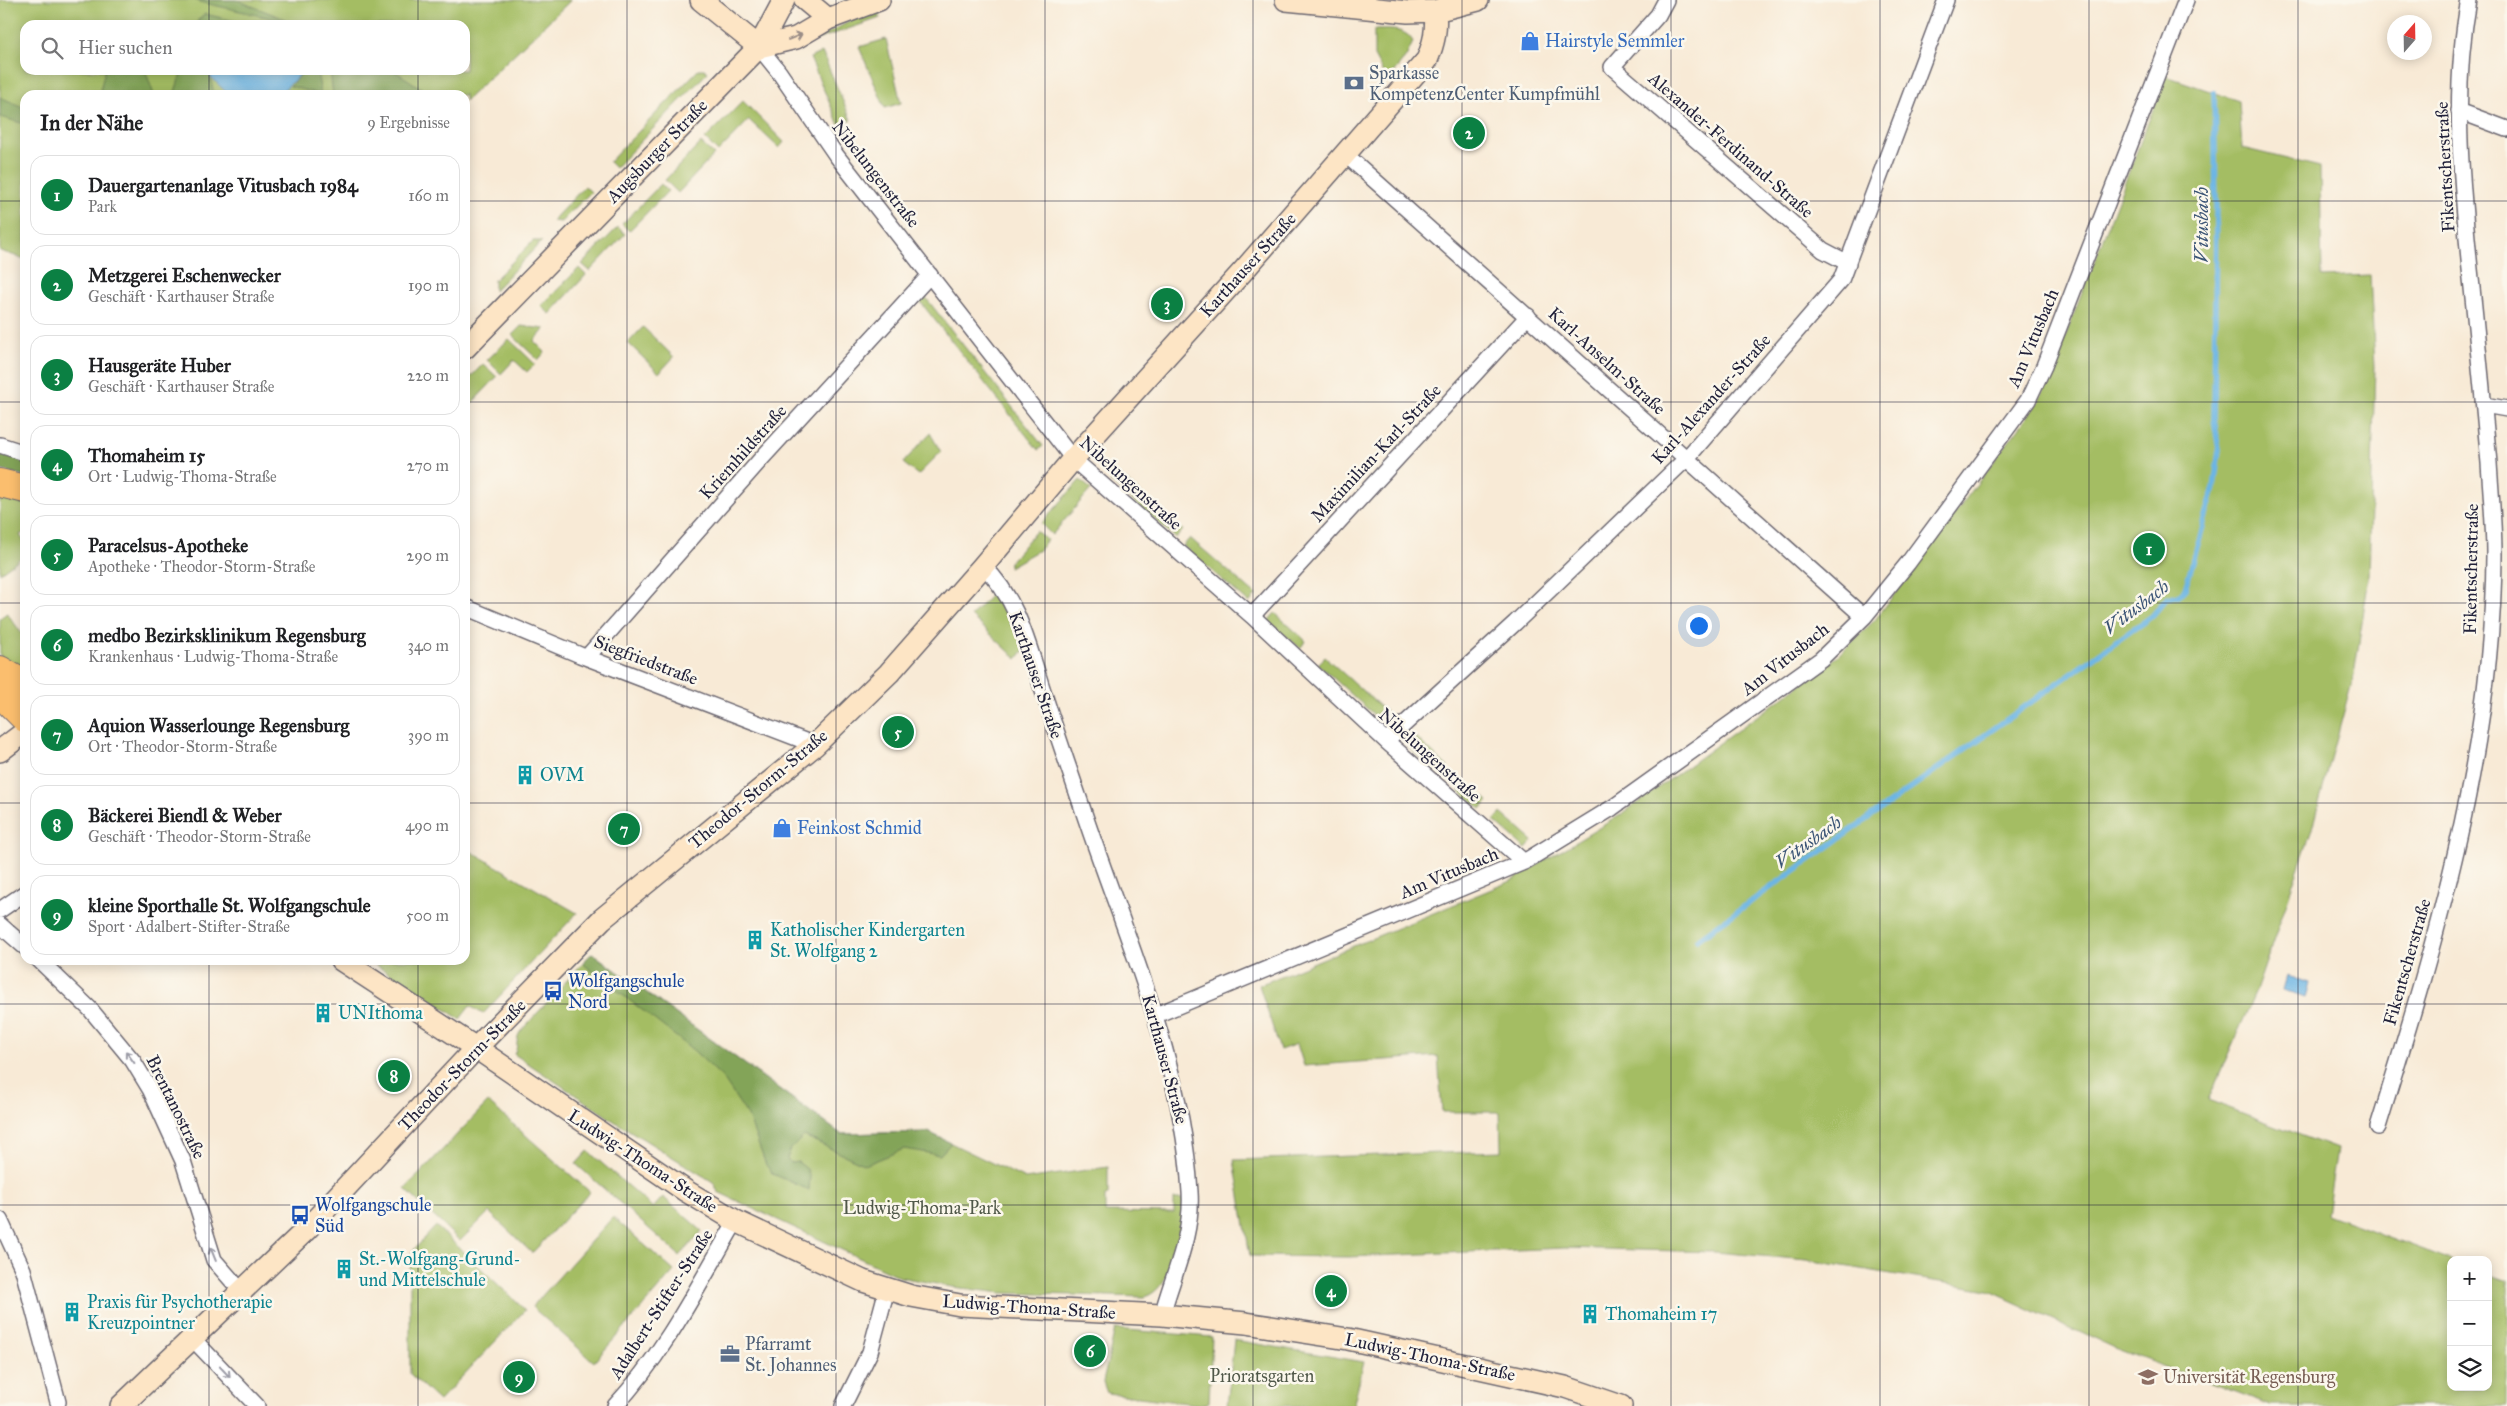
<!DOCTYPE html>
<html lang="de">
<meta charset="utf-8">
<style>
:root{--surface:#fff;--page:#f2f2f2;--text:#202124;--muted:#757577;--line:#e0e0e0;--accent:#0b8043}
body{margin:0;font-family:"IM FELL Great Primer",serif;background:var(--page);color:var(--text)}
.controls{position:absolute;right:15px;bottom:15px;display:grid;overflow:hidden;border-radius:10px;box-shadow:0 2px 12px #0003}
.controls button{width:45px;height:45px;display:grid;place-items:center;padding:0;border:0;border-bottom:1px solid var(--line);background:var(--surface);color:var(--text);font:25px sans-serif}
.compass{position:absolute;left:2387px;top:15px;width:45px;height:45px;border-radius:50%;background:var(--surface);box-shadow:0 2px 12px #0003;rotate:20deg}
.you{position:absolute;left:1698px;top:625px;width:18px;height:18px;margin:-12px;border:4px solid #fff;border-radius:50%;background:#1a73e8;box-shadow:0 0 0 8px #1a73e833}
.badge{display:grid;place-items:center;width:32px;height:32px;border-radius:50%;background:var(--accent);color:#fff;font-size:16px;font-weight:700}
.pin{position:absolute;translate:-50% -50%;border:2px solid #fff;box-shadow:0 1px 5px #0006}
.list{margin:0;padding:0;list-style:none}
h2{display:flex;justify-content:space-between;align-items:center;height:65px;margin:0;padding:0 20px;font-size:21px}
h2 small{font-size:16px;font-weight:400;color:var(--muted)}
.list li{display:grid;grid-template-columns:32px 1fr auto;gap:15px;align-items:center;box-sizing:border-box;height:80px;margin:0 10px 10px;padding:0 10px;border:1px solid var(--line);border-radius:15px}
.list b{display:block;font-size:19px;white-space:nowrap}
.list p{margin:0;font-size:16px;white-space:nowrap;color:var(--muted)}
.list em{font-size:16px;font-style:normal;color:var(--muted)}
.icon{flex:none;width:28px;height:28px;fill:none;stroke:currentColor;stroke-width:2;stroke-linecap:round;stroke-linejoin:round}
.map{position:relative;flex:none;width:2507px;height:1406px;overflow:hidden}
.search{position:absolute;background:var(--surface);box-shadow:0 2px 12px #0003;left:20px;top:20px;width:450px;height:55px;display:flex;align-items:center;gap:12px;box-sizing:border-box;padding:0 18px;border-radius:15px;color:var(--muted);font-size:19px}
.panel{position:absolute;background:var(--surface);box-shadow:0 2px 12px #0003;left:20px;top:90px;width:450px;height:875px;border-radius:15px}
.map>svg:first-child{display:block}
.green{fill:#a4bd63;stroke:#63704f;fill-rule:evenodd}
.forest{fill:#83a459;stroke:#52634a}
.water{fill:#6cb5e4;stroke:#476c90}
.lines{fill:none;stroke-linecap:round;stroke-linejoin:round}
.stream{stroke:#6cb5e4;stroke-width:5.5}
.street-casing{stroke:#6d6871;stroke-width:18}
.secondary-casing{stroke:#6d6871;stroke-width:24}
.highway-casing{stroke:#6d6871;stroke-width:30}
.street{stroke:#fff;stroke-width:15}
.secondary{stroke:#fde5c5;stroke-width:21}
.highway{stroke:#fbbe6e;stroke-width:28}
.oneway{stroke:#9a8d87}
.oneway2{stroke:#9c9ca7}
.grid{fill:none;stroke:#22223b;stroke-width:1;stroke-opacity:0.55}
.labels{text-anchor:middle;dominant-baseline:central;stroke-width:5;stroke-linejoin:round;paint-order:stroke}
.shop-label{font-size:18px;fill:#366cbe;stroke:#fbf7ec;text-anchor:start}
.service-label{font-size:18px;fill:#4e5e75;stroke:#fbf7ec;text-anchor:start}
.street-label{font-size:18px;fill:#22223b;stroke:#fbf7ec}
.culture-label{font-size:18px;fill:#0d838f;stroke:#fbf7ec;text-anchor:start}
.transit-label{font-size:18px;fill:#164399;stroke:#fbf7ec;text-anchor:start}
.park-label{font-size:18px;fill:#505849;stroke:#fbf7ec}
.education-label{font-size:18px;fill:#785e54;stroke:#fbf7ec;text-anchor:start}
.water-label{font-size:19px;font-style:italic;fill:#3c5576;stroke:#fbf7ec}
</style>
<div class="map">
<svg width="2507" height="1406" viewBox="0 0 2507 1406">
<rect width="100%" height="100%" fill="#fbf7ec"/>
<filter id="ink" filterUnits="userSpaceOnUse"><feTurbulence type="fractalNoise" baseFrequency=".02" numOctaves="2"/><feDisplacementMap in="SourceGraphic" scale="10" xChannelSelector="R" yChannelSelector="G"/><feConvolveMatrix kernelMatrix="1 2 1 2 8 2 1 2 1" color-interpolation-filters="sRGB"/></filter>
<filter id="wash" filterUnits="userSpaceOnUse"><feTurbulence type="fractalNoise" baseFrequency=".0096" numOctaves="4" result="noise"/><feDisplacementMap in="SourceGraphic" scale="20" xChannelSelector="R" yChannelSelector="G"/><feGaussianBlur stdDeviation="1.12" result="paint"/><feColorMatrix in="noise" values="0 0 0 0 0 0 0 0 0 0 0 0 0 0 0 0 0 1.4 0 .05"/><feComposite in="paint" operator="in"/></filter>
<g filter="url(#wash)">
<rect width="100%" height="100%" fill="#f8ead6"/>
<!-- green -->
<path class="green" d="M0,0H571L465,101V95H25V259L0,251ZM25,25H465V70H25Z
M879,11L880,18L813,41L856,18Z
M1374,30C1387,30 1406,27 1413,42L1406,57L1387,80L1374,56Z
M886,39L901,103L885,108L859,47Z
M822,52L851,120L839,125L810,58Z
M699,69H704L708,72L615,168L609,162Z
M2166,76L2239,101L2242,148L2320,167L2322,277L2370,275L2375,366L2369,577L2354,675L2311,832L2256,991L2208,1100L2337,1149L2327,1214L2451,1260V1387H2488V1274L2507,1281V1406H2270L2114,1348L1988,1290L1807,1260L1715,1252L1565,1248L1349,1257L1250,1256L1234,1160L1501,1151L1500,1112H1442L1438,1056L1304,1066L1297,1044L1280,1050L1259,985L1511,881L1622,814L1830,663L1875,620L2034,408L2046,386Z
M743,101L784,142L779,148L749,120L718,152L705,139Z
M701,143L714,155L678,193L665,180Z
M661,184L668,191L629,231L622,224Z
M585,186L591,192L561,222L552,221Z
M618,227L625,234L590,271L582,264Z
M533,241H542L494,291V280Z
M579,268L586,275L550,314L541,306Z
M926,298L1043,446L1038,450L918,299Z
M521,326L545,329L534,341L545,352L538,360L512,335Z
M643,327L674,357L659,373L628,343Z
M509,339L535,364L527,372L514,360L501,374L487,360Z
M483,364L497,377L465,410V383Z
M930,433L941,452L918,475L903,463Z
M1117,473L1183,530L1176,538L1110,481Z
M1080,480L1091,489L1052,535L1041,524Z
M0,491L25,497V532L20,535L25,543V555L0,573Z
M1036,531L1047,540L1039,550L1009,567L1010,562Z
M1190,538L1256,595L1249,603L1183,546Z
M997,589L1014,621L1024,650L1017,659L971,616Z
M7,613L25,638V676L0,660V618Z
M1275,613L1306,641L1300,648L1268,621Z
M1325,657L1392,717L1385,725L1318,664Z
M1413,735L1448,767L1441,776L1405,744Z
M1467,783L1488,801L1481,809L1460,791Z
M1501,813L1533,841L1526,849L1494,821Z
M465,848L577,913L483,1014L470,1006L460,1019L368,960H465Z
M592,953L841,1134L928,1132L1025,1179L1108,1167V1195L1105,1196V1212L1174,1213V1199H1184C1184,1224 1174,1290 1144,1297L1002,1293L952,1287L900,1277L718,1192L713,1182L614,1121L514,1054C519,1047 515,1040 520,1032Z
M488,1102L590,1192L532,1253L489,1212L460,1241L405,1189Z
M588,1151L653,1208L663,1197L702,1231L680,1256L576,1164Z
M613,1217L674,1271L594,1362L532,1307Z
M436,1226L525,1310L439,1401L410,1374V1254Z
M1115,1329L1212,1337L1209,1402L1203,1405L1107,1393L1103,1382Z
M1234,1340L1364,1362L1353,1406H1227Z"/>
<!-- forest -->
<path class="forest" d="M195,0H237L297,24L200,2Z
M205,14L251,25H196L198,20Z
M105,70H145L154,95H99Z
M182,70H209L214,95H174Z
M305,70H317L321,95L290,86Z
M330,70H393L432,95H333Z
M0,97L25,108V124L0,117Z
M0,451L25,460V476L0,470Z
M592,953L841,1134L928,1132L951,1143L940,1155L904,1149L865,1165L804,1136L791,1149L787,1158L790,1163L798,1162L807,1169L810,1177L809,1190L773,1174L766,1165L748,1116L722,1077L693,1050L582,963Z"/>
<!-- water -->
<path class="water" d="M209,70H305L278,95H229L211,77Z
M2286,976L2310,983L2306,997L2282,990Z"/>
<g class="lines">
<!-- stream -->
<path class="stream" d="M1697,940L2152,616L2167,598L2179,595L2185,589L2214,488L2219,450L2214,419L2216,203L2214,92"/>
</g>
</g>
<g filter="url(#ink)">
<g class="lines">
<defs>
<path id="street" d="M1666,0L1658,15L1612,67L1823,250L1848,263
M759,47L779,72L836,155L1073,459L1252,616L1386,741L1524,862
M2459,111L2507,129
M1345,154L1864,617
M2484,405L2507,409
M0,445L25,453
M983,566C1019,599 1029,649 1044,694C1056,731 1069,769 1082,807C1124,934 1182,1057 1190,1192C1193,1235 1173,1274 1162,1315
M465,607L580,655L815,745
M1252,616L1528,316
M587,657L762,458L930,275
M1386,741L1515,623L1687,458L1841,280L1946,0
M0,910L25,893
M0,925L25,947
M39,960L90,1009L133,1061L150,1089L183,1161L214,1260L242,1292
M1156,1015L1524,862L1612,808L1821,659L1864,617L1908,563L2028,400L2044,366L2186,0
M2378,1127C2436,940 2493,752 2494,555C2494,525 2491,494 2489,463C2483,398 2477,334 2470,269C2461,179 2452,89 2469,0
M0,1220L23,1270L58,1402
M193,1339L257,1406
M615,1406C665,1353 699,1284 736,1221
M843,1406L870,1352L887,1289"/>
<path id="secondary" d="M701,0L759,47
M805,0L828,19
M1286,0L1408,12L1435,11L1478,0
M759,47L784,0
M465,348L759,47L796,38L828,19L879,0
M0,751L25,732
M341,960L476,1048L686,1191L736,1221L863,1281L911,1296L960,1305L1162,1315L1246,1323L1348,1339L1565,1387L1621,1406
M121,1406L306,1230L476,1048L602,919L815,745L889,673L983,566L1073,459L1244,270L1427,60C1434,43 1437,30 1435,11"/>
<path id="highway" d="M0,483L25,489
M0,670L25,685
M0,693L25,718"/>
</defs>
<!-- street casing -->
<use href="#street" class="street-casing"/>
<!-- secondary casing -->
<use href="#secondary" class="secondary-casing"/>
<!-- highway casing -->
<use href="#highway" class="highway-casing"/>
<!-- street -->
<use href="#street" class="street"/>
<!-- secondary -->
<use href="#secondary" class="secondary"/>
<!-- highway -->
<use href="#highway" class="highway"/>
</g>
<!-- one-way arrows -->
<defs><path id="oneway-shaft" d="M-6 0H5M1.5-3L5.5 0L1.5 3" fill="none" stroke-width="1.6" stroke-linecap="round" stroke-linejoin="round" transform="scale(1.25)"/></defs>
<use class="oneway" href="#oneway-shaft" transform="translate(795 37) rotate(-22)"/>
<g class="oneway2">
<use href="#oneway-shaft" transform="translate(130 1057) rotate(-126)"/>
<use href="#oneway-shaft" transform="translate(213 1254) rotate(-112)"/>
<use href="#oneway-shaft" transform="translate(225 1372) rotate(47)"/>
</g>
</g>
<!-- grid -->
<path class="grid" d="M209,0V25M418,0V25M627,0V1406M836,0V1406M1045,0V1406M1253,0V1406M1462,0V1406M1671,0V1406M1880,0V1406M2089,0V1406M2298,0V1406M209,70V95M418,70V95M0,201H25M465,201H2507M0,402H25M465,402H2507M0,603H25M465,603H2507M0,803H25M465,803H2507M209,960V1406M418,960V1406M0,1004H2507M0,1205H2507"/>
<!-- icons -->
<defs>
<symbol id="shop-bare" viewBox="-9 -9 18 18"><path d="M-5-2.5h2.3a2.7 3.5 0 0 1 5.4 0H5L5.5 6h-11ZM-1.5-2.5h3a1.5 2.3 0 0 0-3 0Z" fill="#3f7fe0" stroke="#fbf7ec" stroke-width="2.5" paint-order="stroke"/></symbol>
<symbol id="bank-bare" viewBox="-9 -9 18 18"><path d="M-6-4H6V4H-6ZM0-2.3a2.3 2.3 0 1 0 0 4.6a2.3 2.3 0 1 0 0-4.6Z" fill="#5c6f8a" stroke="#fbf7ec" stroke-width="2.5" paint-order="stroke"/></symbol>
<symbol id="building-bare" viewBox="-9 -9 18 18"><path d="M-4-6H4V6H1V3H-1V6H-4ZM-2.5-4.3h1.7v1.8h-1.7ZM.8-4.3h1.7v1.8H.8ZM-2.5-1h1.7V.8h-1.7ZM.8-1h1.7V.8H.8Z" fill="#0f9aa8" stroke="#fbf7ec" stroke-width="2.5" paint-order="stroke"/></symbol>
<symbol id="bus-bare" viewBox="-9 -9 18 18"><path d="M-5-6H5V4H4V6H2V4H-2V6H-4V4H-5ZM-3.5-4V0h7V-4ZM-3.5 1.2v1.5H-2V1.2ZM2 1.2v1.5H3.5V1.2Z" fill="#1a4fb4" stroke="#fbf7ec" stroke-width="2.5" paint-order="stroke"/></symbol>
<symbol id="office-bare" viewBox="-9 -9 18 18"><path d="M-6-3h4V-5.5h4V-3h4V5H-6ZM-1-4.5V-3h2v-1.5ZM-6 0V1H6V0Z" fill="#5c6f8a" stroke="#fbf7ec" stroke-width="2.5" paint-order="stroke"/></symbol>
<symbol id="university-bare" viewBox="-9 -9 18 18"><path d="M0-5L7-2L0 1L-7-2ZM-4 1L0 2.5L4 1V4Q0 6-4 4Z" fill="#8d6e63" stroke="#fbf7ec" stroke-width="2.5" paint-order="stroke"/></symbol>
</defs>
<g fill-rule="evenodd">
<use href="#shop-bare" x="1516" y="27" width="28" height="28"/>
<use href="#bank-bare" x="1340" y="69" width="28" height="28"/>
<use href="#building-bare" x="511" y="761" width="28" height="28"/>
<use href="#shop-bare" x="768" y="814" width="28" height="28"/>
<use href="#building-bare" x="741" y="926" width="28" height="28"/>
<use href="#bus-bare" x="539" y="977" width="28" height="28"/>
<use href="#building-bare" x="309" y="999" width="28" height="28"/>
<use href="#bus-bare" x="286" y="1201" width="28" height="28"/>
<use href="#building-bare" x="330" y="1255" width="28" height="28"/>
<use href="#building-bare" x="58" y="1298" width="28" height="28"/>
<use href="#building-bare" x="1576" y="1300" width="28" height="28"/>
<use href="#office-bare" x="716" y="1340" width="28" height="28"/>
<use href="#university-bare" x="2134" y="1363" width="28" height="28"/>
</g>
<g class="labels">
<!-- shop labels -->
<g class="shop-label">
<text x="1545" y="41">Hairstyle Semmler</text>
<text x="797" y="828">Feinkost Schmid</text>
</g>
<!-- service labels -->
<g class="service-label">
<text x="1369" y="73">Sparkasse<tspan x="1369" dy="21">KompetenzCenter Kumpfmühl</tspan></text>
<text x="745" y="1344">Pfarramt<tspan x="745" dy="21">St. Johannes</tspan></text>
</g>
<!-- street labels -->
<g class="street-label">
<text transform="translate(1731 145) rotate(41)">Alexander-Ferdinand-Straße</text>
<text transform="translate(657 151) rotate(-46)">Augsburger Straße</text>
<text transform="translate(2445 167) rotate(-93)">Fikentscherstraße</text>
<text transform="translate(876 174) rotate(52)">Nibelungenstraße</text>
<text transform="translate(1248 265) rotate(-48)">Karthauser Straße</text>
<text transform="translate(2033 338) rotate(-67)">Am Vitusbach</text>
<text transform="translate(1607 361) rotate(42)">Karl-Anselm-Straße</text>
<text transform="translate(1711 399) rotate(-48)">Karl-Alexander-Straße</text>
<text transform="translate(743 452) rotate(-48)">Kriemhildstraße</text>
<text transform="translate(1376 453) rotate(-47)">Maximilian-Karl-Straße</text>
<text transform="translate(1131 483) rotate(42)">Nibelungenstraße</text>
<text transform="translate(2471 569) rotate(-89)">Fikentscherstraße</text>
<text transform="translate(1785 659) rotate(-38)">Am Vitusbach</text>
<text transform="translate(646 660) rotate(21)">Siegfriedstraße</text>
<text transform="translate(1036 675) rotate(71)">Karthauser Straße</text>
<text transform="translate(1430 755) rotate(42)">Nibelungenstraße</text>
<text transform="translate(758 789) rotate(-40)">Theodor-Storm-Straße</text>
<text transform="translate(1449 873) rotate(-23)">Am Vitusbach</text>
<text transform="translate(2407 962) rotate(-74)">Fikentscherstraße</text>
<text transform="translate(1165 1059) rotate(75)">Karthauser Straße</text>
<text transform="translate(462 1065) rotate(-46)">Theodor-Storm-Straße</text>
<text transform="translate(176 1107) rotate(64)">Brentanostraße</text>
<text transform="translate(643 1161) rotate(33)">Ludwig-Thoma-Straße</text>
<text transform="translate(661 1304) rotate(-57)">Adalbert-Stifter-Straße</text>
<text transform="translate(1029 1307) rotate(4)">Ludwig-Thoma-Straße</text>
<text transform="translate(1430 1357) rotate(12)">Ludwig-Thoma-Straße</text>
</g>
<!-- culture labels -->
<g class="culture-label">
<text x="540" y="775">OVM</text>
<text x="770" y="930">Katholischer Kindergarten<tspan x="770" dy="21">St. Wolfgang 2</tspan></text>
<text x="338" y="1013">UNIthoma</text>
<text x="359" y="1259">St.-Wolfgang-Grund-<tspan x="359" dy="21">und Mittelschule</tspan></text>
<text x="87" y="1302">Praxis für Psychotherapie<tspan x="87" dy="21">Kreuzpointner</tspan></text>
<text x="1605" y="1314">Thomaheim 17</text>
</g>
<!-- transit labels -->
<g class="transit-label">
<text x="568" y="981">Wolfgangschule<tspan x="568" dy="21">Nord</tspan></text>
<text x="315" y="1205">Wolfgangschule<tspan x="315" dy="21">Süd</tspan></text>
</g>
<!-- park labels -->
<g class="park-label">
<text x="922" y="1208">Ludwig-Thoma-Park</text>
<text x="1262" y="1376">Prioratsgarten</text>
</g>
<!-- education labels -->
<g class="education-label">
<text x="2163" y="1377">Universität Regensburg</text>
</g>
<!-- water labels -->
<g class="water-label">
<text transform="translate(2201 225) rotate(-90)">Vitusbach</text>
<text transform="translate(2136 607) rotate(-37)">Vitusbach</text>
<text transform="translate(1808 842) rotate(-35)">Vitusbach</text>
</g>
</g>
</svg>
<div class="controls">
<button>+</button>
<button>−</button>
<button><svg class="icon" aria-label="layers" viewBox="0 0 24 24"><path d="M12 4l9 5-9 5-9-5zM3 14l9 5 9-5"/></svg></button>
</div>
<svg class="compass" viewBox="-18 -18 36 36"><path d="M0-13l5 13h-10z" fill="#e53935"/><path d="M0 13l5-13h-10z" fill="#757577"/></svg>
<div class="you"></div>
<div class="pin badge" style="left:2149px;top:549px">1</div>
<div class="pin badge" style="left:1469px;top:133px">2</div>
<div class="pin badge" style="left:1167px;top:304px">3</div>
<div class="pin badge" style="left:1331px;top:1291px">4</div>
<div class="pin badge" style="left:898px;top:732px">5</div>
<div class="pin badge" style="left:1090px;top:1351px">6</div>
<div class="pin badge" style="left:624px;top:829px">7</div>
<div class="pin badge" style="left:394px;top:1076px">8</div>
<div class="pin badge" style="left:519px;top:1377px">9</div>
<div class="search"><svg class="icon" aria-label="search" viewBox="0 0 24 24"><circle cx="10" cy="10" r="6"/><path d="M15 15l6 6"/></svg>Hier suchen</div>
<section class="panel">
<h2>In der Nähe<small>9 Ergebnisse</small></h2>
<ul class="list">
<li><span class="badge">1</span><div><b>Dauergartenanlage Vitusbach 1984</b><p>Park</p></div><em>160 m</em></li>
<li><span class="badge">2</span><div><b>Metzgerei Eschenwecker</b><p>Geschäft · Karthauser Straße</p></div><em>190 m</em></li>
<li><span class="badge">3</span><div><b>Hausgeräte Huber</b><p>Geschäft · Karthauser Straße</p></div><em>220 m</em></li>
<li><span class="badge">4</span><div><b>Thomaheim 15</b><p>Ort · Ludwig-Thoma-Straße</p></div><em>270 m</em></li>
<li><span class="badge">5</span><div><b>Paracelsus-Apotheke</b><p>Apotheke · Theodor-Storm-Straße</p></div><em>290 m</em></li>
<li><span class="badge">6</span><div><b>medbo Bezirksklinikum Regensburg</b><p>Krankenhaus · Ludwig-Thoma-Straße</p></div><em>340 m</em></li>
<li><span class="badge">7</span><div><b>Aquion Wasserlounge Regensburg</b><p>Ort · Theodor-Storm-Straße</p></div><em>390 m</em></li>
<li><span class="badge">8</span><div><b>Bäckerei Biendl &amp; Weber</b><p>Geschäft · Theodor-Storm-Straße</p></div><em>490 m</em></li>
<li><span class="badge">9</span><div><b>kleine Sporthalle St. Wolfgangschule</b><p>Sport · Adalbert-Stifter-Straße</p></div><em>500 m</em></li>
</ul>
</section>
</div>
